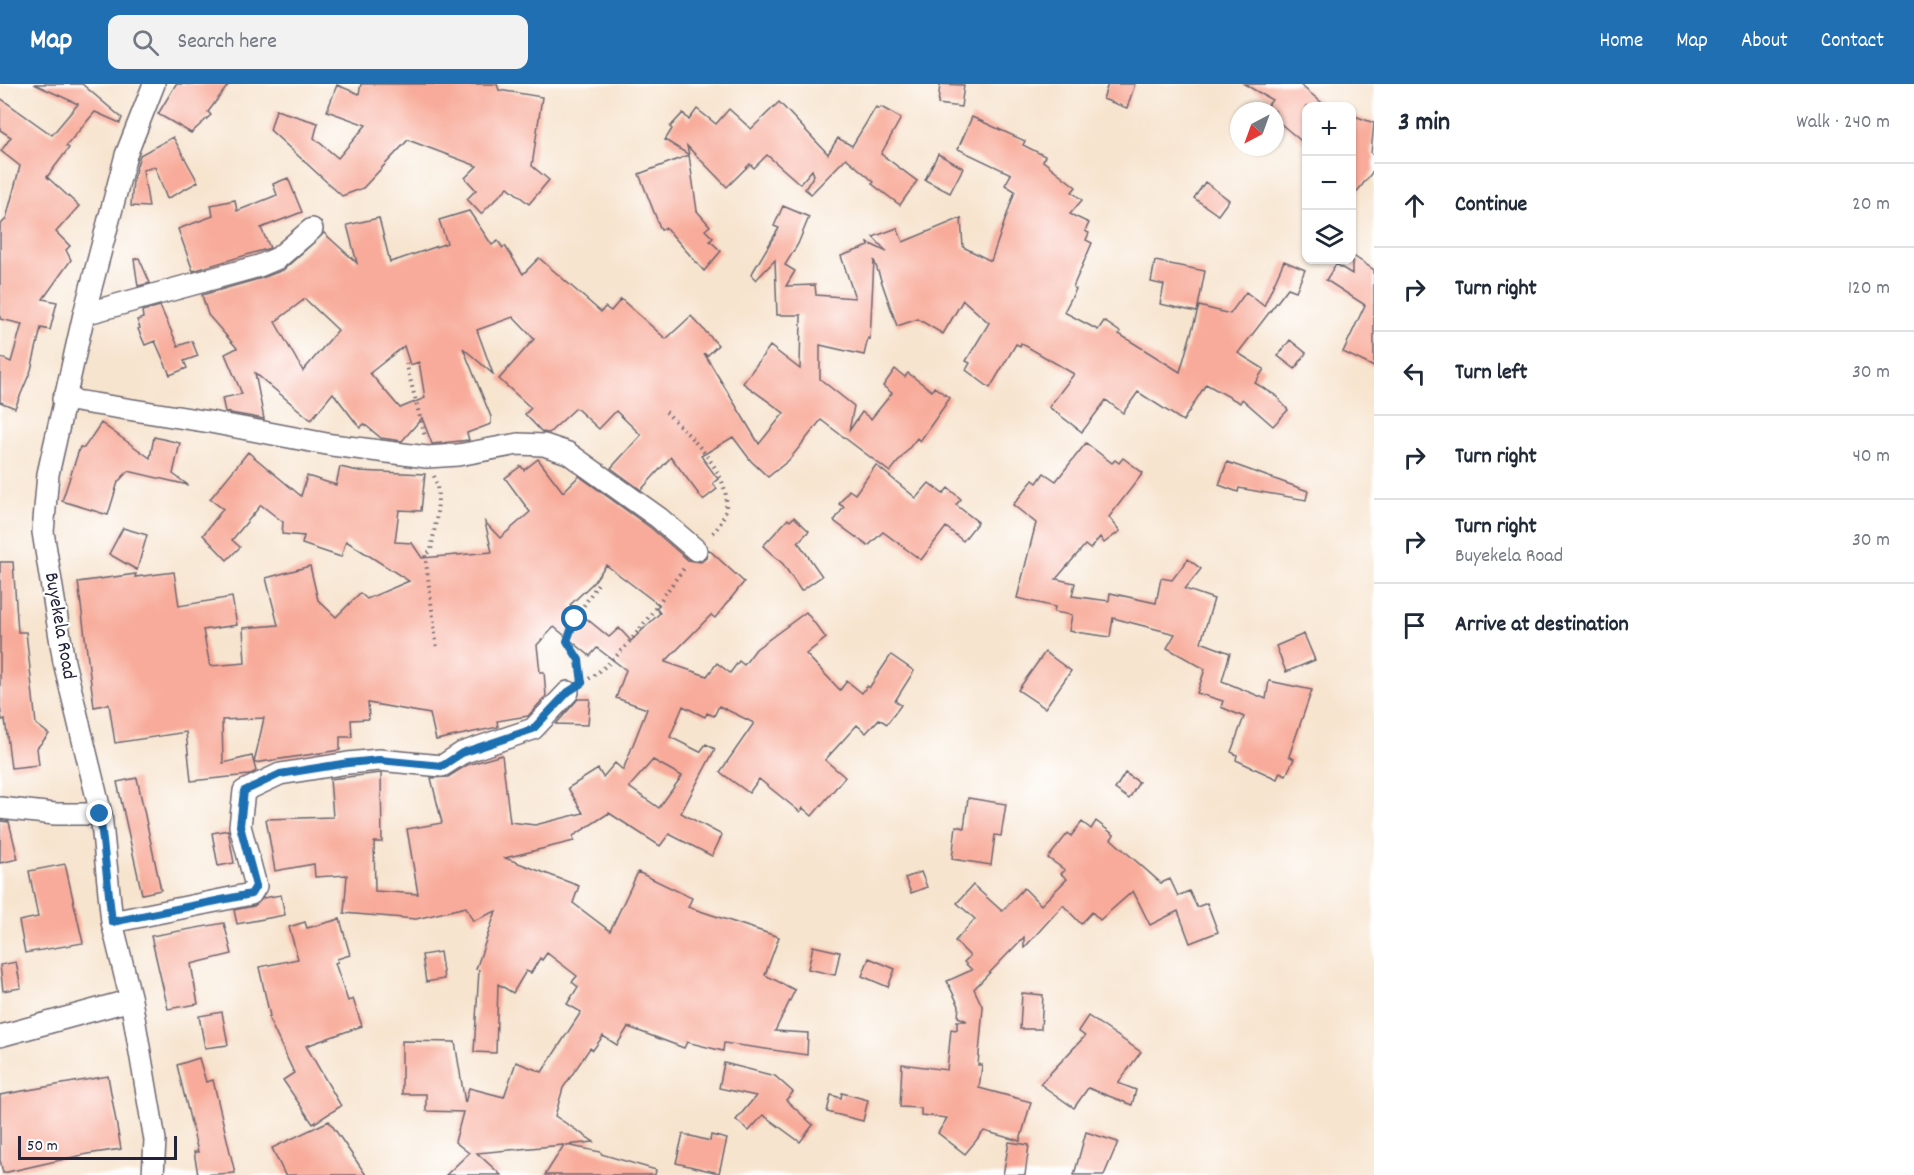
<!DOCTYPE html>
<meta charset="utf-8">
<style>
:root{--surface:#fff;--page:#f2f2f3;--text:#1f2937;--muted:#747a83;--line:#e0e1e3;--accent:#1f6fb2}
body{margin:0;font-family:Dekko,sans-serif;background:var(--page);color:var(--text)}
.controls{position:absolute;right:18px;top:18px;display:grid;overflow:hidden;border-radius:12px;box-shadow:0 2px 4px #0004}
.controls button{width:54px;height:54px;display:grid;place-items:center;padding:0;border:0;border-bottom:2px solid var(--line);background:var(--surface);color:var(--text);font:30px sans-serif}
.compass{position:absolute;left:1230px;top:18px;width:54px;height:54px;border-radius:50%;background:var(--surface);box-shadow:0 2px 4px #0004;rotate:221deg}
.scale{position:absolute;left:18px;bottom:15px;width:159px;box-sizing:border-box;padding-left:6px;border:3px solid #22223b;border-top:0;font-size:16px;line-height:21px;white-space:nowrap;color:#22223b;-webkit-text-stroke:4px #fff;paint-order:stroke}
.stop{position:absolute;width:18px;height:18px;margin:-14px;border:4px solid #1f6fb2;border-radius:50%;background:#fff}
.stop.end{background:#1f6fb2;border-color:#fff;box-shadow:0 2px 6px #0008}
.list{margin:0;padding:0;list-style:none}
h2{display:flex;justify-content:space-between;align-items:center;height:78px;margin:0;padding:0 24px;font-size:26px}
h2 small{font-size:20px;font-weight:400;color:var(--muted)}
.list li{display:grid;grid-template-columns:39px 1fr auto;gap:18px;align-items:center;box-sizing:border-box;height:84px;padding:0 24px;border-top:2px solid var(--line)}
.list b{display:block;font-size:22px;white-space:nowrap}
.list p{margin:0;font-size:20px;white-space:nowrap;color:var(--muted)}
.list em{font-size:20px;font-style:normal;color:var(--muted)}
.icon{flex:none;width:33px;height:33px;fill:none;stroke:currentColor;stroke-width:2;stroke-linecap:round;stroke-linejoin:round}
.map{position:relative;flex:none;width:1374px;height:1091px;overflow:hidden}
header{display:flex;align-items:center;gap:36px;box-sizing:border-box;height:84px;padding:0 30px;background:var(--accent);color:#fff}
header strong{font-size:28px}
nav{display:flex;gap:33px;margin-inline-start:auto;font-size:21px}
.search{width:420px;height:54px;background:var(--page);display:flex;align-items:center;gap:15px;box-sizing:border-box;padding:0 21px;border-radius:12px;color:var(--muted);font-size:22px}
main{display:flex}
aside{flex:1;background:var(--surface)}
.map>svg:first-child{display:block}
.building{fill:#f8ab9a;fill-rule:evenodd}
.lines{fill:none;stroke-linecap:round;stroke-linejoin:round}
.minor-casing{stroke:#6d666f;stroke-width:24}
.path{stroke:#6d666f;stroke-width:4;stroke-dasharray:1.5 4.5;stroke-linecap:butt}
.minor{stroke:#fff;stroke-width:21}
.route{stroke:#1f6fb2;stroke-width:8}
.labels{text-anchor:middle;dominant-baseline:central;stroke-width:4.5;stroke-linejoin:round;paint-order:stroke}
.street-label{font-size:20px;fill:#22223b;stroke:#fff}
</style>
<header>
<strong>Map</strong>
<div class="search"><svg class="icon" aria-label="search" viewBox="0 0 24 24"><circle cx="10" cy="10" r="6"/><path d="M15 15l6 6"/></svg>Search here</div>
<nav><a>Home</a><a>Map</a><a>About</a><a>Contact</a></nav>
</header>
<main>
<div class="map">
<svg width="1374" height="1091" viewBox="0 0 1374 1091">
<rect width="100%" height="100%" fill="#fff"/>
<filter id="ink" filterUnits="userSpaceOnUse"><feTurbulence type="fractalNoise" baseFrequency=".0167" numOctaves="2"/><feDisplacementMap in="SourceGraphic" scale="12" xChannelSelector="R" yChannelSelector="G"/><feConvolveMatrix kernelMatrix="1 2 1 2 8 2 1 2 1" color-interpolation-filters="sRGB"/></filter>
<filter id="wash" filterUnits="userSpaceOnUse"><feTurbulence type="fractalNoise" baseFrequency=".008" numOctaves="4" result="noise"/><feDisplacementMap in="SourceGraphic" scale="24" xChannelSelector="R" yChannelSelector="G"/><feGaussianBlur stdDeviation="1.35" result="paint"/><feColorMatrix in="noise" values="0 0 0 0 0 0 0 0 0 0 0 0 0 0 0 0 0 1.4 0 .05"/><feComposite in="paint" operator="in"/></filter>
<g filter="url(#wash)">
<rect width="100%" height="100%" fill="#f7e4cf"/>
<g id="blocks">
<!-- building -->
<path class="building" d="M34,0H82L122,34L120,39L95,28L66,62L69,64L47,93L79,122L56,148L70,162L66,166L71,176L43,215L57,218L50,246L41,244L31,286L15,324L0,318V273L11,278L22,240L0,235V141L6,135L20,82L1,67L11,53L0,46V14L52,51L78,20Z
M176,0H229L208,28L211,31L191,49L158,30Z
M361,0H497L499,6L542,13L532,82L549,96L529,120L508,103L481,130L467,115L476,106L465,94L477,82L408,56L363,104L342,112L270,46L276,26L318,39L314,54L338,74L366,41L327,27L337,1L359,10Z
M940,0L964,1L961,23L938,20Z
M1108,0H1135L1127,24L1103,15Z
M1244,0H1299L1326,22H1306V61L1275,35V27L1264,26L1272,16Z
M779,18L828,70L838,54L852,62L876,23L879,25L881,23L901,34L881,70L917,97L900,121L872,100L874,98L846,74L811,110L805,105L814,91L812,86L800,100L767,71L754,84L750,80L727,103L687,62L689,71L665,56L672,45L670,43L683,29L689,36L697,25L716,40L729,25L751,45Z
M1352,31L1374,39L1371,69L1374,72V86L1352,114Z
M972,33L1025,57L1023,61L1045,72L1043,77L1076,103L1072,108L1082,116L1070,130L1089,139L1085,147L1089,149L1086,156L1092,159L1073,203L1076,205L1064,228L1098,246L1104,237L1120,248L1119,250L1180,288L1199,222L1230,230L1246,208L1264,222L1284,177L1305,186L1296,207L1288,204L1238,269L1264,285L1255,299L1275,311L1288,326L1273,342L1242,315L1240,319L1206,300L1183,337L1138,308L1123,329L1106,316L1082,348L1049,323L1074,290L1021,259L1020,262L1016,260L990,304L966,286L970,279L966,277L989,239L963,216L943,250L918,235L897,242L874,176L870,255L868,254L864,271L820,261V295L854,322L849,347L862,328L871,335L892,309L883,302L895,285L905,293L908,289L932,307L934,303L950,314L920,357L917,354L890,388L821,336L789,376L768,393L751,377L733,353L701,372L718,395L713,399L717,405L703,416L671,373L641,406L611,384L641,351L616,327L599,345L576,324L549,349L542,348L525,330L531,324L499,295L534,255L513,233L477,246L493,290L463,264L491,333V340L467,349L469,356L432,360L422,334L402,357L381,354L364,340L360,344L333,309L311,336L255,289L264,335L225,328L222,314L242,310L225,270L237,264L208,231L202,211L262,194L283,186L324,149L357,179L347,141L379,134L390,178L400,175L447,159L439,136L469,127L492,161L498,157L503,164L505,162L523,190L539,174L601,228L605,223L611,227L621,215L666,255L691,232L718,261L707,272L704,269L759,360L784,329L743,299L770,262L800,285L801,231H777L775,176L756,196L751,191L779,144L774,142L783,122L809,133L798,160L785,181L795,187L786,202L815,201L816,211L855,214L841,172L869,162L868,159L887,168L873,153L897,144L903,158L961,134L963,163L991,177L1015,107L1005,101L1011,90L958,65ZM305,215L338,246L303,287L275,238ZM404,262L410,281L419,278L425,314L400,324L370,289Z
M173,53L198,98L167,115L155,83L143,86L149,123L131,122L133,96L140,71Z
M938,70L963,84L950,109L925,96Z
M689,71L697,127L710,142L705,146L713,154L710,157L721,167L704,187L666,144L661,146L639,90Z
M288,94L302,128L261,144L270,164L193,187L178,145L213,132L211,121L235,116L237,127L277,111L273,100Z
M1205,98L1229,116L1218,131L1194,114Z
M1352,171L1374,186V283L1343,268L1365,221L1326,196L1336,180L1352,190Z
M139,174L150,199L138,202L134,175Z
M1155,177L1205,187L1197,228L1160,220L1164,201L1151,198Z
M160,222L178,262L192,257L198,272L184,277L187,284L170,291L155,257L145,261L138,245L140,244L137,236L143,234L142,227Z
M1290,256L1306,269L1295,285L1278,272Z
M101,339L150,374L154,353L180,359L173,390L188,401L128,387L118,398L108,431L62,417L80,363L84,364Z
M1086,359L1112,379L1115,376L1119,379L1123,374L1143,389L1109,433L1120,447L1104,459L1100,453L1090,465L1085,461L1056,495L1075,499L1072,512L1109,517L1110,509L1156,519L1161,494L1172,496L1188,475L1201,485L1185,505L1214,515L1201,558L1230,569L1222,597L1266,615L1269,597L1312,606L1289,672L1294,675L1286,691L1280,688L1277,695L1236,676L1237,671L1231,668L1244,633L1221,623L1223,617L1197,609L1205,585L1167,564L1175,550L1113,534L1110,553L1069,547L1072,531L1054,528L1055,523L1017,514L1036,439L1013,421L1033,396L1037,399L1044,389L1056,397Z
M248,368L301,412L307,392L336,401L340,383L358,387L425,390L421,427L399,426L395,458L412,459L422,474L492,468L485,438L500,454L530,428L505,394L521,382L524,386L538,375L563,408L579,392L651,444L688,476L701,478L706,474L708,465L744,498L715,534L711,531L665,578L707,592L717,579L730,589L739,577L744,581L756,565L806,528L826,554L806,570L840,606L847,597L862,609L867,602L869,604L891,571L914,587L895,617L901,621L887,640L879,635L866,649L857,641L825,676L845,693L812,732L803,724L800,728L759,695L749,709L720,688L754,639L719,622L714,632L707,629L705,633L683,622L670,653L700,668L706,660L715,665L681,729L722,751L712,772L669,750L660,762L609,729L573,752L574,757L505,774L579,802L573,819L610,847L638,788L692,814L688,823L779,853L765,891L795,906L775,947L808,949L807,971L724,959L723,967L687,958L684,964L628,943L617,961L603,952L593,966L590,964L563,1004L555,1032L594,1058L566,1061L601,1068V1070L656,1086L655,1091H545L564,1061L477,1069L501,1091H446L469,1069L455,1058L463,1028L426,1027V1010H402V957L455,958L465,1019L469,1004L504,1013L516,978L542,988L581,928L567,920L578,903L572,898L577,892L547,869L542,876L540,874L531,889L526,887L513,909L498,900L496,969L474,968L479,886L476,885L496,827L473,837L466,823L416,835L344,829L347,791L315,793L314,780L275,787L266,735L333,733L330,695L381,689L382,758H374L375,807L418,810L407,745L442,739L431,694L448,693L467,681L502,671L510,738L535,741L583,729L568,704L598,685L603,693L615,679L623,686L647,625L616,614L626,586L597,564L590,572L554,543L537,561L540,588H544L546,612L528,632L497,637L498,643L436,656L430,630L368,619L369,635L351,636L352,653H340V666L254,679L264,634L222,636L223,679L252,672L256,687L249,691L191,697L186,648L115,659L109,620L94,623L78,498L136,490L135,493L174,488L179,522L232,513L237,541L203,546L210,582L245,579L243,544L278,541L266,494L310,482L318,516L336,533L360,509L367,515L409,497L346,457L341,473L302,460L304,452L282,450L283,438L261,421L232,456L240,463L227,476L203,451L223,425L210,415ZM606,481L659,521L656,524L660,529L631,557L619,544L609,553L570,521L593,499ZM653,676L682,692L659,724L629,703Z
M1227,378L1308,407L1306,416L1239,404L1238,408L1219,401Z
M876,381L916,414L929,399L943,410L948,404L961,415L956,421L978,438L963,457L946,443L921,476L883,448L868,462L834,437L844,423L839,420L849,406L855,410Z
M794,433L809,447L798,458L822,492L801,507L783,480L763,462L788,435L790,437Z
M123,444L147,451L137,486L109,470Z
M0,478H13L18,548H26L36,640L49,650L37,664L39,681L11,684L5,635L2,636L0,623Z
M1304,550L1315,576L1286,588L1276,562Z
M1045,568L1071,587L1045,624L1018,606Z
M578,615H590L588,641L556,640Z
M1125,689L1139,698L1129,715L1115,705Z
M137,694L161,806L142,810L117,698Z
M968,714L1006,720L1001,752L995,751L991,781L952,775L956,742L964,744Z
M0,737L9,738L18,775L0,779Z
M1096,737L1114,751L1111,755L1161,799L1170,795L1178,812L1189,807L1197,823L1207,819L1218,848L1190,859L1178,827L1150,841L1133,807L1100,836L1092,828L1081,840L1063,821L1024,864V853L974,905L983,924L978,981H982L979,1004L1031,1018L1020,1057L984,1047L965,1070L938,1049L947,1034L921,1031V1024L900,1023L902,980L947,986L951,945L957,946V937H967L958,933L959,922L947,897L972,886L964,878L970,872L955,857L975,835L957,819L973,801L1002,827L1024,804L1041,821L1067,795L1061,790L1065,786L1048,774L1068,749L1071,752L1082,738L1091,745Z
M228,746L234,779L218,782L212,749Z
M65,780L83,859L25,869L19,837L38,833L29,787Z
M921,788L927,803L911,809L905,794Z
M281,811L285,831L237,840L234,826L254,822L263,814Z
M340,835L350,871L337,875L338,878L335,879L348,917L353,915L362,942L306,962L341,1022L313,1040L283,996L294,989L268,933L270,932L259,883L298,875L289,843L305,838L307,844Z
M224,839L232,870L191,880L198,920L168,925L151,852Z
M813,862L840,868L835,891L808,885Z
M440,868L444,895L426,898L422,871Z
M869,874L895,885L888,903L862,892Z
M16,878L21,904L3,907L0,881Z
M1022,909L1043,911L1041,945H1020Z
M222,928L228,961L205,964L199,932Z
M1088,932L1141,968L1118,999L1136,1006L1132,1021L1088,1004L1074,1024L1040,1000L1085,952L1078,947Z
M199,974L206,998L213,996L235,1089L198,1091L194,1068H198L177,981Z
M724,979L775,992L793,1008L786,1016L813,1041L800,1058L763,1031L749,1047L736,1036L756,1012L719,1004Z
M108,992L121,1065L87,1070L3,1089L0,1076V1011Z
M842,1009L868,1016L863,1037L827,1028L831,1011L841,1014Z
M329,1037L366,1091H285L272,1064Z
M1086,1048L1118,1058L1104,1091H1074Z
M683,1050L710,1057L711,1051L727,1055L719,1089L676,1079Z
M1009,1058L1029,1061L1025,1091H1003Z"/>
</g>
</g>
<g filter="url(#ink)">
<use href="#blocks" fill-opacity="0" stroke="#6d666f" stroke-width="1.5"/>
<g class="lines">
<defs>
<path id="minor" d="M84,230L259,182L278,174L312,145
M63,315L210,338L332,361L427,373L458,371L518,360L544,361L568,369L659,434L696,466
M0,724L55,730H101
M112,838L251,810L256,802L240,742L244,707L280,690L348,679L379,676L442,682L462,669L533,645L568,608
M0,952L131,916
M153,1091L155,1056L131,916L112,838L101,730L64,578L43,448L48,390L84,230L126,71L154,0"/>
</defs>
<!-- minor casing -->
<use href="#minor" class="minor-casing"/>
<!-- path -->
<path class="path" d="M406,279L425,353
M666,328C695,358 755,409 710,452
M434,392C443,414 434,444 431,467L425,470L437,565
M581,592L579,576L567,557L575,535L599,498
M584,598C629,570 653,524 685,483"/>
<!-- minor -->
<use href="#minor" class="minor"/>
</g>
</g>
<g class="lines" filter="url(#ink)">
<!-- route -->
<path class="route" d="M100,730L112,838L251,810L256,802L240,742L244,707L280,690L348,679L379,676L442,682L462,669L533,645L568,608L582,599L579,576L567,557L575,535"/>
</g>
<g class="labels">
<!-- street labels -->
<g class="street-label">
<text transform="translate(59 542) rotate(80)">Buyekela Road</text>
</g>
</g>
</svg>
<div class="controls">
<button>+</button>
<button>−</button>
<button><svg class="icon" aria-label="layers" viewBox="0 0 24 24"><path d="M12 4l9 5-9 5-9-5zM3 14l9 5 9-5"/></svg></button>
</div>
<svg class="compass" viewBox="-18 -18 36 36"><path d="M0-13l5 13h-10z" fill="#e53935"/><path d="M0 13l5-13h-10z" fill="#747a83"/></svg>
<div class="scale">50 m</div>
<div class="stop" style="left:575px;top:535px"></div>
<div class="stop end" style="left:100px;top:730px"></div>
</div>
<aside>
<h2>3 min<small>Walk · 240 m</small></h2>
<ul class="list">
<li><svg class="icon" aria-label="ahead" viewBox="0 0 24 24"><path d="M12 20V5M6 11l6-6 6 6"/></svg><div><b>Continue</b></div><em>20 m</em></li>
<li><svg class="icon" aria-label="right" viewBox="0 0 24 24"><path d="M7 20v-9h11M14 6l5 5-5 5"/></svg><div><b>Turn right</b></div><em>120 m</em></li>
<li><svg class="icon" aria-label="left" viewBox="0 0 24 24"><path d="M17 20v-9H6M10 6l-5 5 5 5"/></svg><div><b>Turn left</b></div><em>30 m</em></li>
<li><svg class="icon" aria-label="right" viewBox="0 0 24 24"><path d="M7 20v-9h11M14 6l5 5-5 5"/></svg><div><b>Turn right</b></div><em>40 m</em></li>
<li><svg class="icon" aria-label="right" viewBox="0 0 24 24"><path d="M7 20v-9h11M14 6l5 5-5 5"/></svg><div><b>Turn right</b><p>Buyekela Road</p></div><em>30 m</em></li>
<li><svg class="icon" aria-label="arrive" viewBox="0 0 24 24"><path d="M6 21V4h12l-3 4 3 4H6"/></svg><div><b>Arrive at destination</b></div></li>
</ul>
</aside>
</main>
